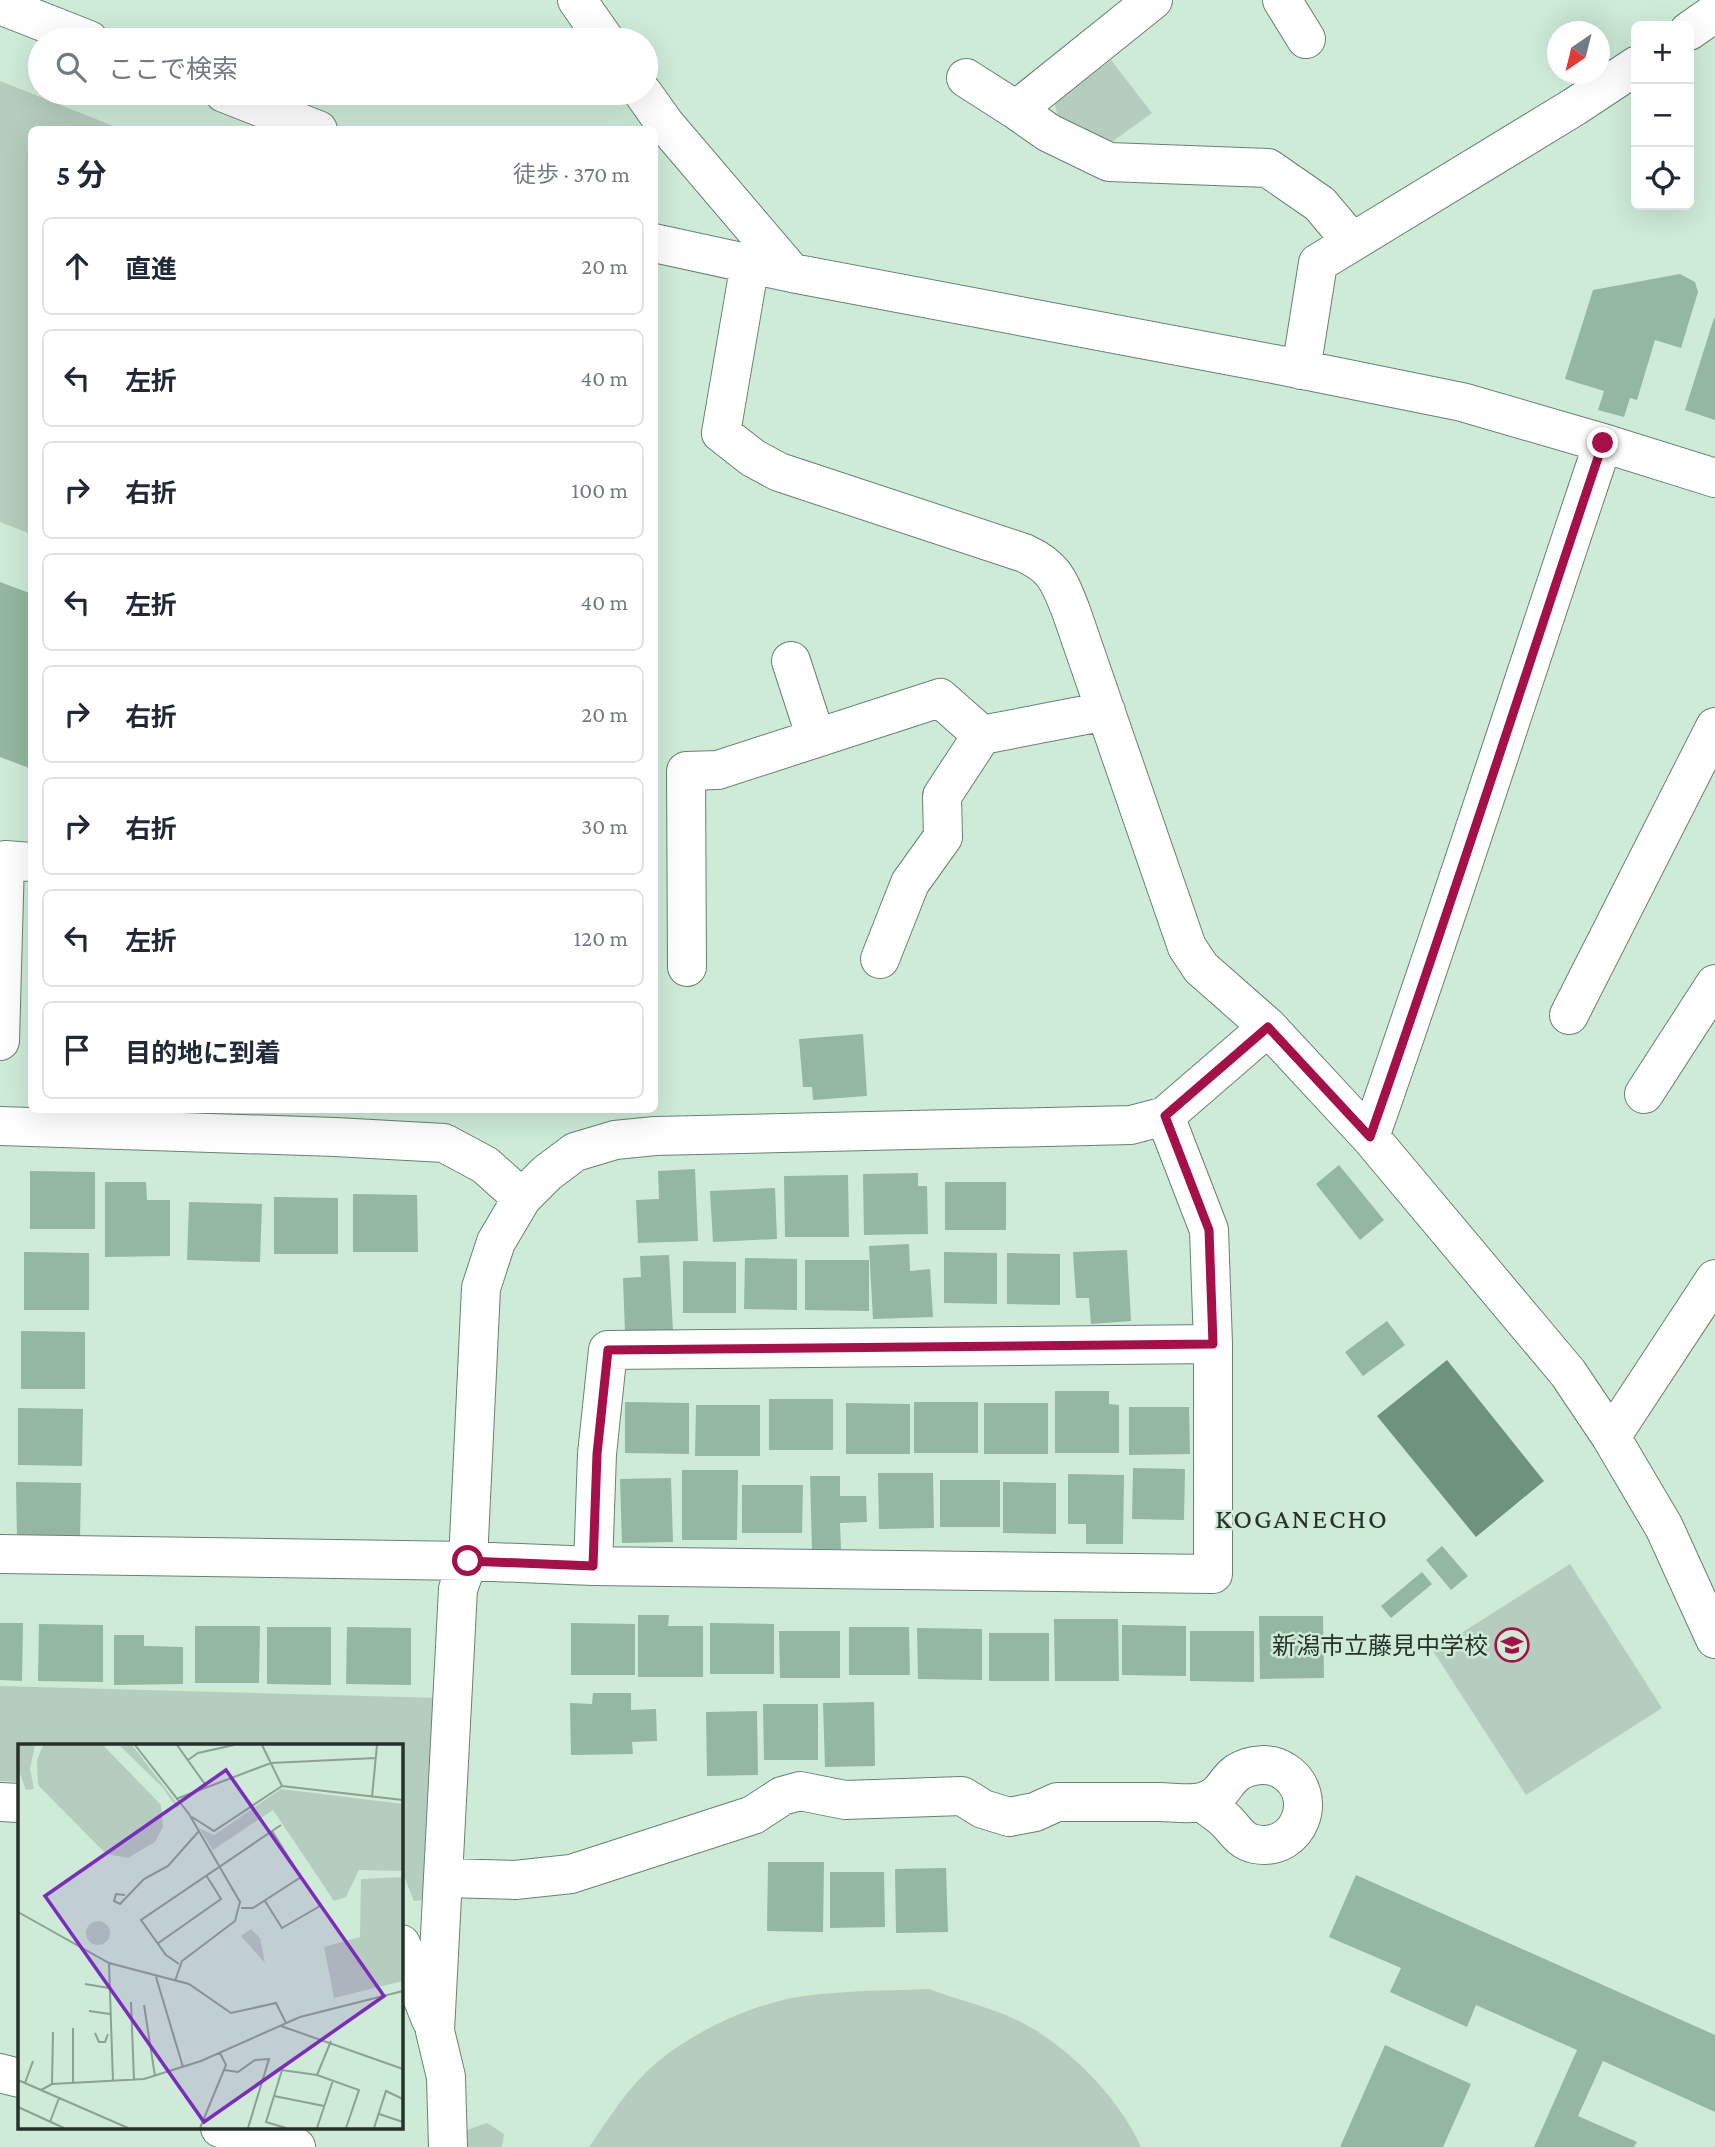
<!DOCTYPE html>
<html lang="ja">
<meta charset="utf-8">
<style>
:root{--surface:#fff;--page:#f6f6f7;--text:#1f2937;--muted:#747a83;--line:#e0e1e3}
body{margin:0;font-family:"Crimson Pro","Noto Sans JP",serif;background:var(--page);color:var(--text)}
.controls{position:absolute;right:21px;top:21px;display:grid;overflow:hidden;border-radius:10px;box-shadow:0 7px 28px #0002}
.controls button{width:63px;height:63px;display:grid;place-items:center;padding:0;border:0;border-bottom:2px solid var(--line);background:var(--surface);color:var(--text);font:35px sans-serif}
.compass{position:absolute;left:1547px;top:21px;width:63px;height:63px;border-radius:50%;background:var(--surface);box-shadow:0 7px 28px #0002;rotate:215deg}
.stop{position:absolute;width:21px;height:21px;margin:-16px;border:5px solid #a61048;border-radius:50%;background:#fff}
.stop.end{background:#a61048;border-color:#fff;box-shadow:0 2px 7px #0008}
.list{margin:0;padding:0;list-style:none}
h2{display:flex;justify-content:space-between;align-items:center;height:91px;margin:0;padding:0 28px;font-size:30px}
h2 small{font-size:23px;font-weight:400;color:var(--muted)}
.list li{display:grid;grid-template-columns:46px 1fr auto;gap:21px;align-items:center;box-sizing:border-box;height:98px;margin:0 14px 14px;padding:0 14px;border:2px solid var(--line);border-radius:10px}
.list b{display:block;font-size:26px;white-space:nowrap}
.list em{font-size:23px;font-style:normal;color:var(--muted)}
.icon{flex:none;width:38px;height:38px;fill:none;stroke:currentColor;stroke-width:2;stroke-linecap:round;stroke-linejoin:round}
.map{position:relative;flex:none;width:1715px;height:2147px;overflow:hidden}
.search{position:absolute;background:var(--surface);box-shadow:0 7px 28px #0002;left:28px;top:28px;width:630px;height:77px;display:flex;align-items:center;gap:18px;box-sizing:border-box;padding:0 24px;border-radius:38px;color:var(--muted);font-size:26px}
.panel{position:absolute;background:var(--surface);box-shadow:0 7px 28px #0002;left:28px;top:126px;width:630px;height:987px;border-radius:10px}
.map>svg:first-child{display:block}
.green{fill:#b5cdbe}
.water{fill:#6f927c}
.building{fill:#93b7a1}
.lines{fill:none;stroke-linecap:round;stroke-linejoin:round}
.minor-casing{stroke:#678271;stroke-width:40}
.minor{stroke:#fff;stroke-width:38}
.route{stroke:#a61048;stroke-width:9}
.labels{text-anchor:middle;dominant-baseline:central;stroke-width:5;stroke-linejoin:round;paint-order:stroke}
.poi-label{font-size:24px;fill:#26312a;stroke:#ceebd8;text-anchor:end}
.quarter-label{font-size:28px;letter-spacing:2px;fill:#26312a;stroke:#ceebd8}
.inset-road{fill:none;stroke:#8ba192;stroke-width:2}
.view{fill:#7b2cbf;fill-opacity:0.15;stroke:#7b2cbf;stroke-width:3.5}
.inset-edge{fill:none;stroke:#26312a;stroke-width:3.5}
</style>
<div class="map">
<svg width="1715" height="2147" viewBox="0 0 1715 2147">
<rect width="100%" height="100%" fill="#ceebd8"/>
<!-- green -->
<path class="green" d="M1111,60L1152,113L1109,144L1060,122L1054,103Z
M0,81L121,129L32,130L31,534L0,522Z
M1570,1564L1662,1708L1526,1795L1433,1651Z
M0,1686L441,1698L435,1899L414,1901L401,1869V1746H19V1782L0,1781Z
M929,1989C958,2000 990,2007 1017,2020C1066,2044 1119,2097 1141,2147H589C609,2118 629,2086 656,2063C690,2035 733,2014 775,2002C818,1990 883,1991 929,1989Z
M487,2123L504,2134L502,2147H462L461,2132Z"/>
<!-- water -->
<path class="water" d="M1447,1360L1544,1481L1476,1537L1377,1416Z"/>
<!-- building -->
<path class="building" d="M1680,274L1695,282L1698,292L1681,348L1655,340L1637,400L1630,398L1624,417L1598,410L1604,391L1565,379L1593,290Z
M1714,318H1715V420L1685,410Z
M0,582L32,594V769L0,757Z
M863,1034L867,1096L813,1100L812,1087H803L799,1039Z
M1339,1165L1384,1220L1360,1240L1316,1184Z
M695,1169L698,1241L638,1243L636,1200L659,1199L658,1171Z
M30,1171L95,1172V1229H30Z
M918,1173V1186H927L928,1234L864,1235L863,1174Z
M848,1175L849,1237H785L784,1176Z
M105,1182H146L147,1200H170V1256L105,1257Z
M945,1182H1006V1230H945Z
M775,1188L777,1239L713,1242L710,1191Z
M353,1194L417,1195L418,1252H353Z
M274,1197L338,1198V1254H274Z
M189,1202L262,1204L260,1262L187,1260Z
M909,1244L910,1271L930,1269L933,1317L873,1319L869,1246Z
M1127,1250L1131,1321L1091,1324L1089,1298H1076L1073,1252Z
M24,1252L89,1253V1310H24Z
M944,1252L997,1253V1304L944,1303Z
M1007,1253L1060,1254V1305L1007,1304Z
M669,1255L673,1331L625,1333L623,1278L641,1277L640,1256Z
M745,1258L797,1259V1310L744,1309Z
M805,1260H869V1311L805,1310Z
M683,1261L736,1262V1313H683Z
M1387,1321L1405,1345L1363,1376L1345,1352Z
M21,1331L85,1332V1389H21Z
M1055,1391H1109V1404L1119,1405V1453H1055Z
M769,1399H833V1450H769Z
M625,1402L689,1403V1454L625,1453Z
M914,1402H978V1453H914Z
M846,1403L910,1404V1454H846Z
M984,1403H1048V1454H984Z
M696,1405H760V1456H695Z
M1129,1407H1189L1190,1454L1129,1455Z
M18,1408L83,1409L82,1466L18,1465Z
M1133,1468L1185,1469L1184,1520L1132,1519Z
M682,1470H738L737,1540H682Z
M878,1473H933L934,1528L879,1529Z
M1068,1474L1124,1475L1123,1544H1086V1524H1068Z
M810,1476H840V1496H866L867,1522L840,1523L841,1549L812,1550Z
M671,1478L673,1542L622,1543L620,1479Z
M940,1480H1000V1527H940Z
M16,1482L81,1483L80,1540L17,1539Z
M1003,1482L1056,1483V1534L1003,1533Z
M742,1485H803L802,1533H742Z
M1442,1546L1468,1576L1451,1590L1426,1560Z
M1422,1572L1432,1584L1391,1618L1381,1606Z
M638,1615H669L668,1626H703V1677H638Z
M1259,1616H1323L1324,1678L1260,1679Z
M1054,1619H1118L1119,1681H1055Z
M0,1623H23L22,1681L0,1680Z
M571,1623L635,1624V1675H571Z
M710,1623L774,1624V1674H710Z
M39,1624L103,1625V1682L38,1681Z
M1122,1625L1186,1626V1676L1122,1675Z
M195,1626H260L259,1683H195Z
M267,1627H331V1685L267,1684Z
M347,1627L411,1628V1685L346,1684Z
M849,1627H909L910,1675H849Z
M917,1628L982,1629V1680L918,1679Z
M779,1631H840V1678H780Z
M1190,1631H1254V1682L1190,1681Z
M989,1633H1049V1681H989Z
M114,1635H144V1646L183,1647V1684L114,1685Z
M593,1693H631V1710L656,1709L657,1741L632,1742L633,1754L571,1755L570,1703L592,1704Z
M874,1702L875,1766L825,1767L823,1703Z
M763,1704H818V1760H764Z
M757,1711L758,1775L707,1776L706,1712Z
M768,1862H824L823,1932L767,1931Z
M946,1868L948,1932L896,1933L895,1869Z
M830,1872H884L885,1927L830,1928Z
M1356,1875L1715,2035V2112L1603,2061L1578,2116L1637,2142L1634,2147H1534L1577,2050L1476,2005L1467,2027L1390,1992L1401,1968L1329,1937Z
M1385,2045L1471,2084L1443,2147H1340Z"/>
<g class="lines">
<defs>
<path id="minor" d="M577,0L605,40
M1153,0L1016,110L1049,133L1109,162L1268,168L1320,204L1352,242
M1282,0L1306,39
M0,5L89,40
M1689,31L1715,13
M966,78L1016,110
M224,93L318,130
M643,93L665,124L792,273
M654,243L792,273L1274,364L1462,402L1603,443L1715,478
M750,263L721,433L753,458L779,472L1024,553C1055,567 1059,581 1071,611L1187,947L1201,968L1268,1027L1370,1137L1568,1373L1611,1437L1664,1527L1715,1639
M1301,370L1318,263L1574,107L1636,66
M791,661L816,738
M880,959L910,883L943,837L942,796L982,735L1106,711
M687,967L686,771L718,770L940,698L982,735
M1569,1015L1715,727
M0,1041L5,860L32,862
M1644,1094L1715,984
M0,1126L335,1137L444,1143L485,1165L522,1198
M1370,1137C1451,907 1525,674 1603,443
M1611,1437L1715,1279
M0,1554L468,1561L593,1566L1213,1574V1344L1209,1230L1165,1116
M593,1566L597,1454L608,1350L1213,1344
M0,1802L19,1803
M445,1878L515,1880L571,1874L753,1815L782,1796L800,1791L845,1800L962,1796L983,1809L1009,1817L1035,1812L1057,1802C1091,1802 1125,1802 1159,1802C1172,1802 1189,1805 1202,1802C1225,1795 1223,1782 1238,1772C1251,1764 1271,1762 1284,1771C1321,1794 1300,1853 1255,1844C1239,1841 1234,1827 1223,1818C1216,1812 1208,1807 1201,1802
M401,1944L431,2020
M0,2073L19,2078
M220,2128L296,2147
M448,2147L446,2077L435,2031L458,1589L468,1561L481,1288L496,1242L522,1198L547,1173L575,1152L615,1140L655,1136L1131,1125L1165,1116L1268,1027"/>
</defs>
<!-- minor casing -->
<use href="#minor" class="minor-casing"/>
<!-- minor -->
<use href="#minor" class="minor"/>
</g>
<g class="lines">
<!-- route -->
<path class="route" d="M468,1561L593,1566L597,1454L608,1350L1213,1344L1209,1230L1165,1116L1268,1027L1370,1137C1451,907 1525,674 1603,443"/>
</g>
<!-- icons -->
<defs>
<symbol id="school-ring" viewBox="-11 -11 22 22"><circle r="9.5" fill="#ceebd8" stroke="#a61048" stroke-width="1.5"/><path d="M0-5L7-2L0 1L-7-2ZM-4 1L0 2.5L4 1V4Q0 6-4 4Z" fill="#a61048"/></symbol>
</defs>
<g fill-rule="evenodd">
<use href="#school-ring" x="1493" y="1626" width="38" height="38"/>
</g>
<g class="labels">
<!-- poi labels -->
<g class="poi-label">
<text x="1488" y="1645">新潟市立藤見中学校</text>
</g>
<!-- quarter labels -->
<g class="quarter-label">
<text x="1302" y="1518">KOGANECHO</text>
</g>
</g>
<!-- overview -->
<g transform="translate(18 1744)">
<rect width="385" height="385" fill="#ceebd8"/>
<path d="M0,1H17L12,25L16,45L8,46L0,24ZM25,1H85L143,61L145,83L137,98L110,114L88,110L20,41L19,16ZM101,1H114L161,62L159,64L145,44ZM263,45L385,60V127L341,126L328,153L316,157L255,66L195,106L181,84L196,91ZM385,133V237L316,254L306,203L342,193L343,135ZM68 189a12 12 0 1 1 24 0a12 12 0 1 1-24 0ZM233,185L242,194L247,219L223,192Z" fill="#b5cdbe"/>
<path class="inset-road" d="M117,1L171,70L222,158L217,177L164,217L157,237M159,1L189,43M244,1L264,42L385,56M170,16L180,9L216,1M354,53L359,1M158,55L253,19L358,14M174,73L196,87L264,42M107,151L98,150L96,157L102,160L126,135L150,122L181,87M247,157L264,184L302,162L283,133M223,164H235L283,133L254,87M0,168L91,219L171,240L213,269L258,259L268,279M139,200L203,155L188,131M91,219L95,338M161,220L148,211L123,176L263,81M138,233L165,323M67,240L91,244M113,258L116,336M126,261L137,332M71,267L92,270M263,282L385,325M55,284V339M77,289L81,298H87L90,290M206,326L220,328L237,316L251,315L230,384M299,331L313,297M0,336L110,384M7,339L15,317M34,340L35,288M23,346L34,340L126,335L183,317L282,273L385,247M256,352L306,362M0,363L46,384M361,370L385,378M32,378L41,354M182,384L208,321L202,309M268,384L248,378L264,326L299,331L341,346L328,384M299,384L315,336M356,384L368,347L385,355"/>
<path class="view" d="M208,26L366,252L186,378L27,152Z"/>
<rect width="385" height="385" class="inset-edge"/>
</g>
</svg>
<div class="controls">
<button>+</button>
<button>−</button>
<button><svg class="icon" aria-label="locate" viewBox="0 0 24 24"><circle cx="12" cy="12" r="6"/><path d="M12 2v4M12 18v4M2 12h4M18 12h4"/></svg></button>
</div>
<svg class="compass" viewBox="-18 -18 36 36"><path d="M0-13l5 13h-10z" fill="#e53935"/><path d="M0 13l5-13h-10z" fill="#747a83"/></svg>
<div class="stop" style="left:468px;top:1561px"></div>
<div class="stop end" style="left:1603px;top:443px"></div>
<div class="search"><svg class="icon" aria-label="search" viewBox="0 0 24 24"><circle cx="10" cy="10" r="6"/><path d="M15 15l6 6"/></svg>ここで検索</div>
<section class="panel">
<h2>5 分<small>徒歩 · 370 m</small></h2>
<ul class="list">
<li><svg class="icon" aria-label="ahead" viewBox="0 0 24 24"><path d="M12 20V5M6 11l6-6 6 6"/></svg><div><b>直進</b></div><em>20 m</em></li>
<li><svg class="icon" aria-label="left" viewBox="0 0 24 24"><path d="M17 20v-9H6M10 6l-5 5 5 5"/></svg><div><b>左折</b></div><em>40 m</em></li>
<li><svg class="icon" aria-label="right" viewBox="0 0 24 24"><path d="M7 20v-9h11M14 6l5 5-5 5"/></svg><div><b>右折</b></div><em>100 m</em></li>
<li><svg class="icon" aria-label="left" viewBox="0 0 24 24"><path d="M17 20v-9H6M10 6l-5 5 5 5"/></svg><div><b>左折</b></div><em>40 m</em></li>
<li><svg class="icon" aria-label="right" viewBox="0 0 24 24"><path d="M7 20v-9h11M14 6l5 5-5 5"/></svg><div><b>右折</b></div><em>20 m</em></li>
<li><svg class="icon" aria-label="right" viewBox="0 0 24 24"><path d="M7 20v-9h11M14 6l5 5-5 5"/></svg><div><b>右折</b></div><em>30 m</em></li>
<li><svg class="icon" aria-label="left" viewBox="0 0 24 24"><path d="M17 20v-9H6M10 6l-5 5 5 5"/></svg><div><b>左折</b></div><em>120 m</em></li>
<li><svg class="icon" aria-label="arrive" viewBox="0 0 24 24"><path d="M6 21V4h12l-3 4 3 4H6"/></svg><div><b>目的地に到着</b></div></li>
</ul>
</section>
</div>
